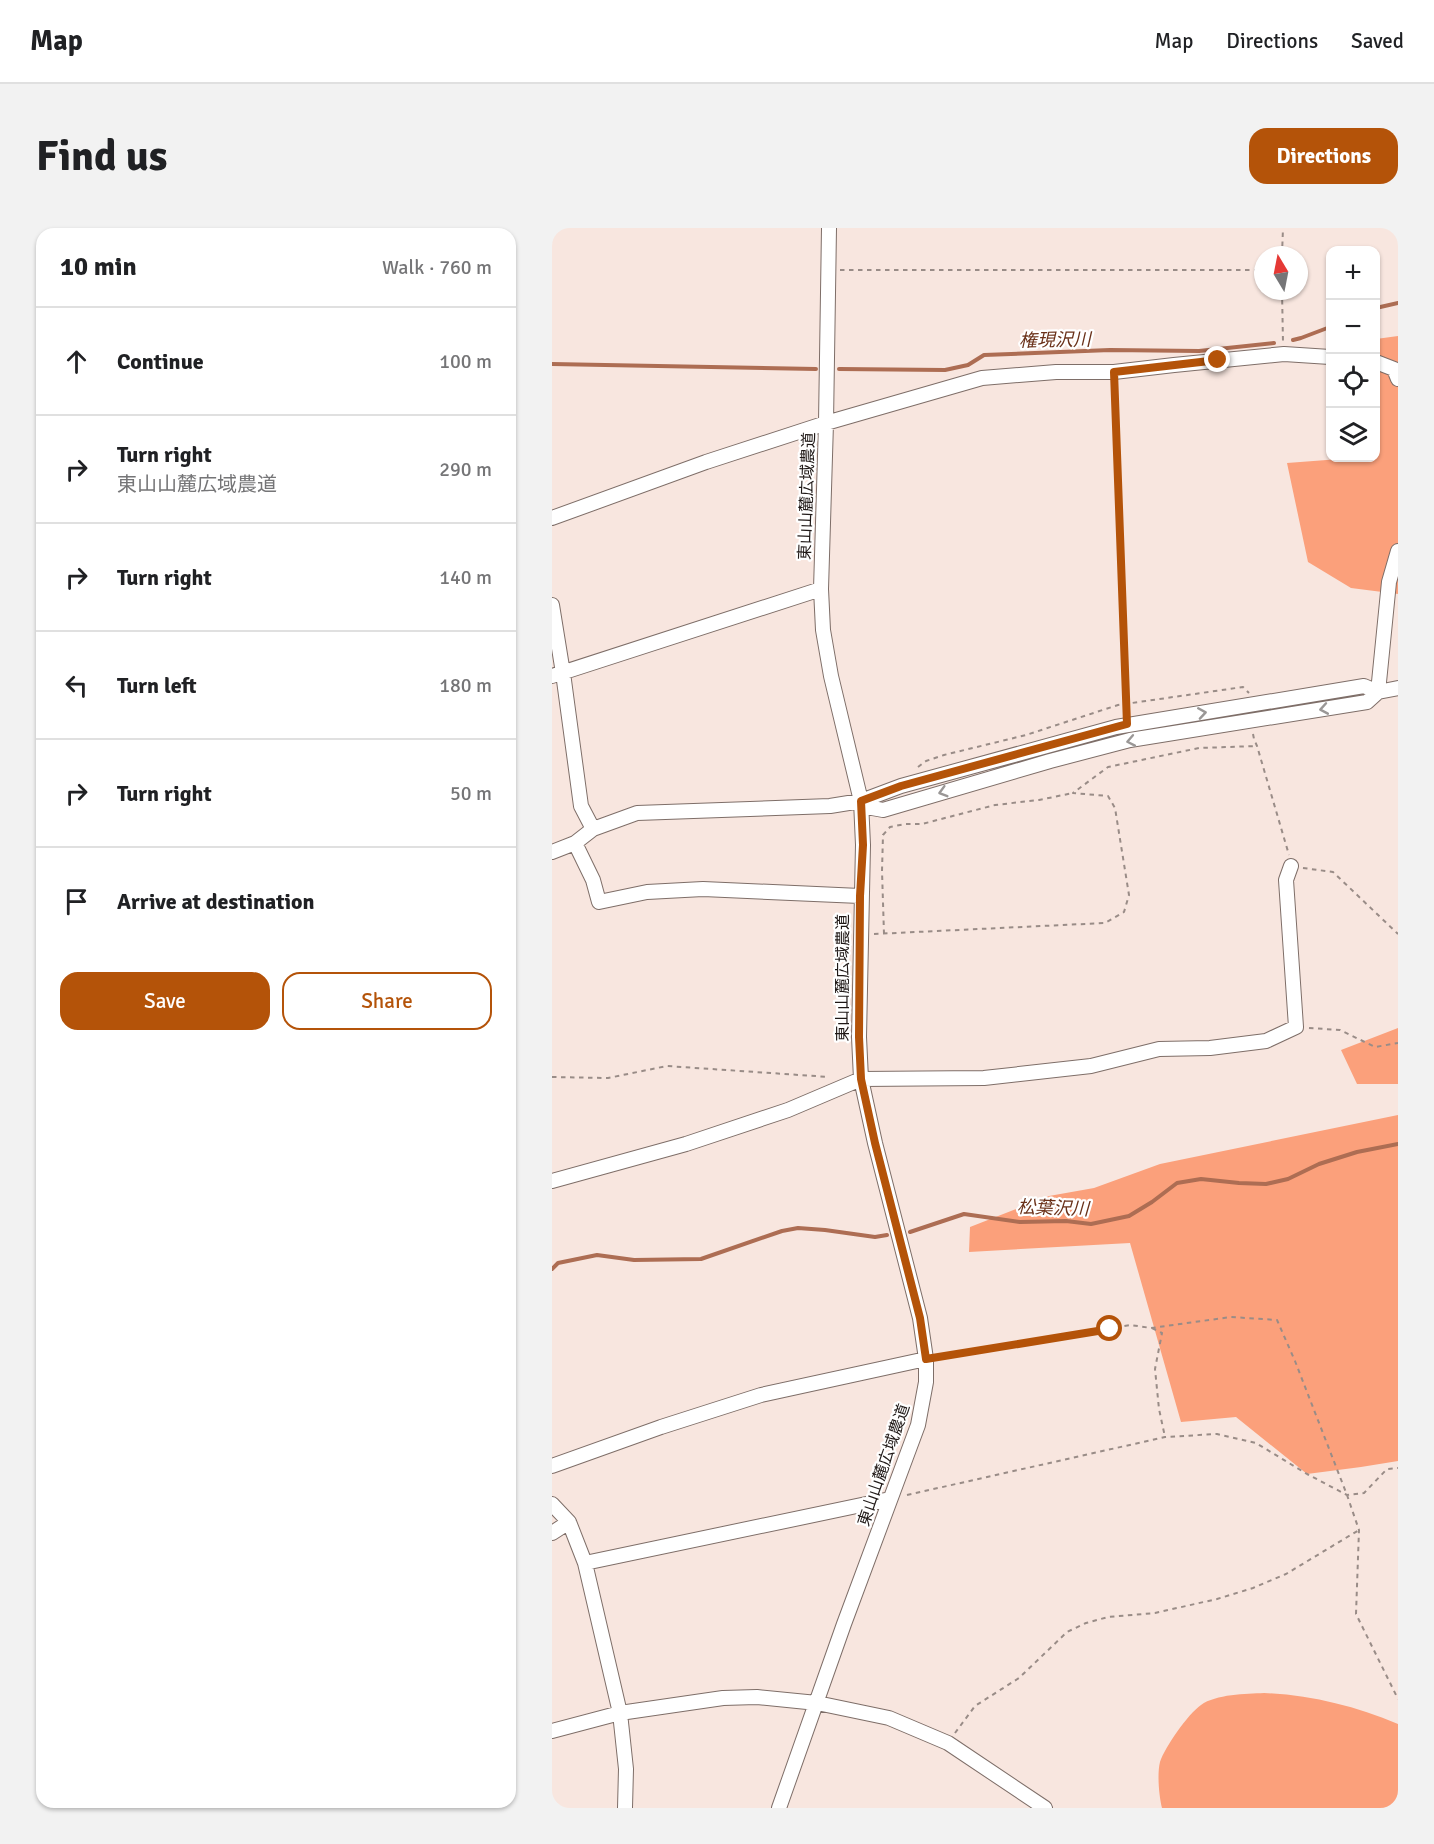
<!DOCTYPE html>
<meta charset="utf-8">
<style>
:root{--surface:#fff;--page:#f2f2f2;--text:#202124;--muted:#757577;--line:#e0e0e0;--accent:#b45309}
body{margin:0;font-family:Signika,"Noto Sans JP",sans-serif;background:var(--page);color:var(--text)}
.controls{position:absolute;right:18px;top:18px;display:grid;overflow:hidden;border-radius:12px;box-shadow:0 2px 4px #0004}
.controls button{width:54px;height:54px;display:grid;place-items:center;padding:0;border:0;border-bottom:2px solid var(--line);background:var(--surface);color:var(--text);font:30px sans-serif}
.compass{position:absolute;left:702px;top:18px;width:54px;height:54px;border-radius:50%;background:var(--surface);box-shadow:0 2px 4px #0004;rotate:350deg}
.stop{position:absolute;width:18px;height:18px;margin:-14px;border:4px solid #b45309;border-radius:50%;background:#fff}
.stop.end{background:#b45309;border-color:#fff;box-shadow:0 2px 6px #0008}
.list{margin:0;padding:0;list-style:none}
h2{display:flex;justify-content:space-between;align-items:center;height:78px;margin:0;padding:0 24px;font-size:26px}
h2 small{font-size:20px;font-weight:400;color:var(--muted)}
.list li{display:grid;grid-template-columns:39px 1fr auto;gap:18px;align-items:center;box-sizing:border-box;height:108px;padding:0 24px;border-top:2px solid var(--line)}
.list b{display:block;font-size:22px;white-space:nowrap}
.list p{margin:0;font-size:20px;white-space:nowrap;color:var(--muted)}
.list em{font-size:20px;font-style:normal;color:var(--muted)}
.actions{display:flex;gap:12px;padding:18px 24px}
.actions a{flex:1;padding:14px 0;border:2px solid var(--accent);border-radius:18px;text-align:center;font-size:21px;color:var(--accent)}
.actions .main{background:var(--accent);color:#fff}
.icon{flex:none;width:33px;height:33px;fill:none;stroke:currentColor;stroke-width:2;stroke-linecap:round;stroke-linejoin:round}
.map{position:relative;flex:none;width:846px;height:1580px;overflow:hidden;border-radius:18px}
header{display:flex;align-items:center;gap:36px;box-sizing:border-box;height:84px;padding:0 30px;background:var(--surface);border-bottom:2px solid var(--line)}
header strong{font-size:28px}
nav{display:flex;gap:33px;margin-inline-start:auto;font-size:21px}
.intro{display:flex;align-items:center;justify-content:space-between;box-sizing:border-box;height:144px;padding:0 36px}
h1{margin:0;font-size:42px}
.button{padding:15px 27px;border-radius:18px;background:var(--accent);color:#fff;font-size:21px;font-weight:700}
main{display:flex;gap:36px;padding:0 36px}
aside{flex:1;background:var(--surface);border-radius:18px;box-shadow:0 2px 4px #0004}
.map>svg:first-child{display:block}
.forest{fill:#fba07b}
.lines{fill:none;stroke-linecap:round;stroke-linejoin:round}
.stream{stroke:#ad6d53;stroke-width:4}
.minor-casing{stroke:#7e6e68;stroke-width:16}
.path{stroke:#998c87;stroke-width:2;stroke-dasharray:4.5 4.5;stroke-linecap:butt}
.minor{stroke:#fff;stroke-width:14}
.oneway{stroke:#9a9796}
.route{stroke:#b45309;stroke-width:8}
.labels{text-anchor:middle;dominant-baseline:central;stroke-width:4.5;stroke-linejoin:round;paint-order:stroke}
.street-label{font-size:16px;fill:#1f1816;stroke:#fff}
.water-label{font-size:18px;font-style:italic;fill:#6a3119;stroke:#fff}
</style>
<header>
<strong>Map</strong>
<nav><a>Map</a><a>Directions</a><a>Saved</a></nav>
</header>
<div class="intro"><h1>Find us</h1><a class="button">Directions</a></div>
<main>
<aside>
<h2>10 min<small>Walk · 760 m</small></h2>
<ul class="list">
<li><svg class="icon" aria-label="ahead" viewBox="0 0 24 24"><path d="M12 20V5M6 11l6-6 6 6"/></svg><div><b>Continue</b></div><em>100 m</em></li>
<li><svg class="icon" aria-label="right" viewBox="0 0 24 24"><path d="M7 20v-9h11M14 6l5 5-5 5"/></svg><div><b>Turn right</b><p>東山山麓広域農道</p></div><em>290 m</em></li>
<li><svg class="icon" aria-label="right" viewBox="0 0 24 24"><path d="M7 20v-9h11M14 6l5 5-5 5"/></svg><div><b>Turn right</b></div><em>140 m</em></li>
<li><svg class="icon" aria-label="left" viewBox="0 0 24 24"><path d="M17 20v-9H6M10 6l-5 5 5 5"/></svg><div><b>Turn left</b></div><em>180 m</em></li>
<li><svg class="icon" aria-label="right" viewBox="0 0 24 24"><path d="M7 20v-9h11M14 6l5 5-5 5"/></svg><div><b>Turn right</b></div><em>50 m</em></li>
<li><svg class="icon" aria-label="arrive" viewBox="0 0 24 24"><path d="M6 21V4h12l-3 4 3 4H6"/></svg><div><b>Arrive at destination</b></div></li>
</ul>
<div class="actions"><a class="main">Save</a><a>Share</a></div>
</aside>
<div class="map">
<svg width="846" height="1580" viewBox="0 0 846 1580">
<rect width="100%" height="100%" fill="#f8e6df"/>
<!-- forest -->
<path class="forest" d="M846,108V366L799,360L756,334L735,235L801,230H824V111Z
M846,800V856H805L789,822Z
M846,887V1233L809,1239L755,1246L684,1189L629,1194L578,1015L417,1024L418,999L497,968L542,960L608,936Z
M712,1465C759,1467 803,1478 846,1496V1580H610C607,1568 605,1546 608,1534C613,1519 636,1486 649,1477C664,1466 694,1466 712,1465Z"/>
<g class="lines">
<!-- stream -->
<path class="stream" d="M824,80L846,75
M741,112L749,110L778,99
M0,136L264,141
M287,141L393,142L416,137L432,127L558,122L647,123L722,115
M358,1004L412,986L468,994L514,993L539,996L577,988L600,974L625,955L649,951L687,955L714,956L736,951L767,936L805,924L846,916
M0,1041L6,1035L45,1027L82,1032L149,1031L230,1003L246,1000L273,1002L323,1009L335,1007"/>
<defs>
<path id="minor" d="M824,134L842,141L846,151
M0,290L154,234L274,195L430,150L504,144H562L622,137L732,126L778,129
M0,377L11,445L29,578L41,601
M0,448L269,361
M826,464L837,354L846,323
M309,578L331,582L498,533L578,512L815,474L826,464L846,460
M23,615L41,652L47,674L95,664L151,661L308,668
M0,624L23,615L41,601L85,585L278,578L309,573L349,558L564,499L812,458L826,464
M0,953L134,916L236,882L309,851L432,850L539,838L607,821L658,820L714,813L744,799L734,652L739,638
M0,1238L109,1199L209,1167L374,1131
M0,1276L17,1294L33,1335L68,1485L74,1541L73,1580
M0,1305L17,1294
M33,1335L338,1271
M0,1503L68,1485L171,1470L205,1469L265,1475L337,1490L396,1515L493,1580
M227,1580L292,1396L366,1197L374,1154V1131L368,1090L323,915L309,851L307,809L311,617L309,573L279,448L271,402L269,361L274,195L277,0"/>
</defs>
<!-- minor casing -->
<use href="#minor" class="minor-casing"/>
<!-- path -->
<path class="path" d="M730,27L731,0
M288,42H711
M730,63L731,114
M562,156L574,483
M701,506L702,511L705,518L737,627
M366,539L374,533L392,527L474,507L566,477L691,459L697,465
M751,640L781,644L846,706
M322,706L553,695L572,684L577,667L563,580L556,568L521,565L556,539L647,520L705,518
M332,706L330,643L331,607L338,599L353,596H370L443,577L487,572L521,565
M757,800L788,802L823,819L846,815
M0,849L56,850L115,838L277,849
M600,1100L610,1105L603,1141L607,1181L613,1209
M386,1129L578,1097L599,1100L679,1089L725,1092L743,1133L795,1267L807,1302L804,1386L846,1471
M355,1267L613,1209L665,1206L704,1215L755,1246L795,1267L812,1265L835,1241L846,1240
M403,1505L423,1478L467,1450L515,1404L534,1395L556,1389L603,1385L665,1371L701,1360L734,1346L807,1302"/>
<!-- minor -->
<use href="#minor" class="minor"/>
</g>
<!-- one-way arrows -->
<defs><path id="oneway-chevron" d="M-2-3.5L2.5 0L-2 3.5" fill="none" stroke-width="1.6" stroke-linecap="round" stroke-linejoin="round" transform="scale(1.5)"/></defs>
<g class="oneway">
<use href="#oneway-chevron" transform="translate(772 481) rotate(170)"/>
<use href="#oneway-chevron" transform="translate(650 485) rotate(-9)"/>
<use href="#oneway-chevron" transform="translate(579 513) rotate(169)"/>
<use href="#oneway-chevron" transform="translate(391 564) rotate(164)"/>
</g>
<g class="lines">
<!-- route -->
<path class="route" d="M558,1101L374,1131L368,1090L323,915L309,851L307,809L308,668L311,617L309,573L349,558L575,496L562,144L666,132"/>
</g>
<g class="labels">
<!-- street labels -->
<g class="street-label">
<text transform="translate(255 268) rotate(-88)">東山山麓広域農道</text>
<text transform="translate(291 750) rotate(-90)">東山山麓広域農道</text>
<text transform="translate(332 1237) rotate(-71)">東山山麓広域農道</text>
</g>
<!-- water labels -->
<g class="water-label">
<text transform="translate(503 112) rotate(-1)">権現沢川</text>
<text transform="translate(501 980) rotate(2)">松葉沢川</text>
</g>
</g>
</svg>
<div class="controls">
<button>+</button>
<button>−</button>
<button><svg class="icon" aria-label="locate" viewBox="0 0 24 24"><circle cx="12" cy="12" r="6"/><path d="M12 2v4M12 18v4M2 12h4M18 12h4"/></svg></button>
<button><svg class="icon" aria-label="layers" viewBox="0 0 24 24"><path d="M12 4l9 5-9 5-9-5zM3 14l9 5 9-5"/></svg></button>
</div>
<svg class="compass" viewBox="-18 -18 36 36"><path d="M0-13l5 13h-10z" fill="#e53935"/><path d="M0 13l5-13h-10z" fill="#757577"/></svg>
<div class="stop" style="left:558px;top:1101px"></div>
<div class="stop end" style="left:666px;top:132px"></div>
</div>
</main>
